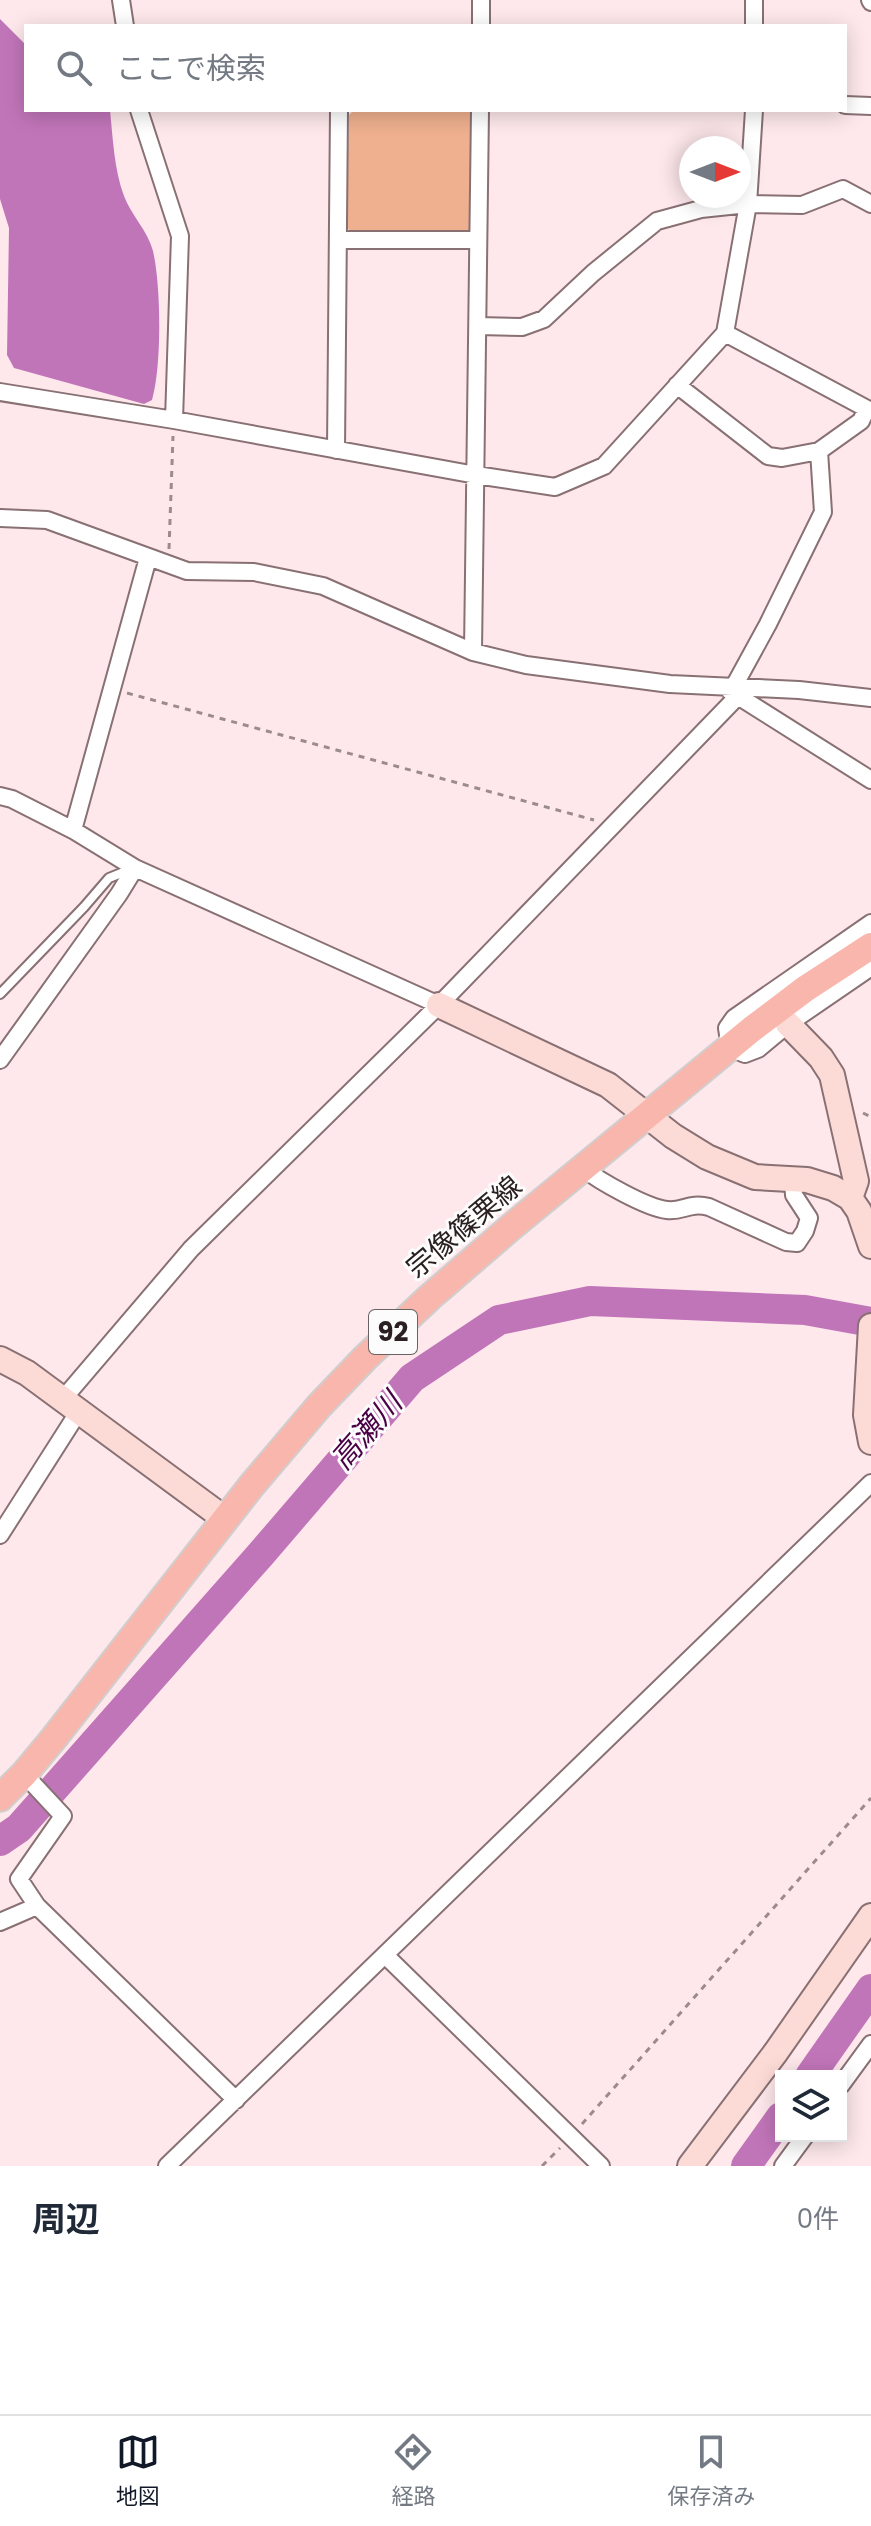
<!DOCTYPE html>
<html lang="ja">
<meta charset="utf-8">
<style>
:root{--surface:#fff;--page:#f6f6f7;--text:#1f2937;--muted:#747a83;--line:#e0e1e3;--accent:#111827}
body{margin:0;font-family:Poppins,"Noto Sans JP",sans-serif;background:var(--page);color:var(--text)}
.controls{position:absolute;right:24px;bottom:24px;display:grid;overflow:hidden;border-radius:0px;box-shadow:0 4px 20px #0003}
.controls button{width:72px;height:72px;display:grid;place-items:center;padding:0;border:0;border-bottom:2px solid var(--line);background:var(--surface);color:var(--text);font:40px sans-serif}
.compass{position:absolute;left:679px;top:136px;width:72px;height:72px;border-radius:50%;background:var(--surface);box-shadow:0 4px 20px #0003;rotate:90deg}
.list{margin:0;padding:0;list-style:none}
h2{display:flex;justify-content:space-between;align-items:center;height:104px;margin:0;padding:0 32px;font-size:34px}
h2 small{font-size:26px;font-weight:400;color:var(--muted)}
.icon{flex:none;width:44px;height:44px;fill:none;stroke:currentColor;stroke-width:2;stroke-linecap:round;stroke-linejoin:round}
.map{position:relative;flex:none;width:871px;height:2166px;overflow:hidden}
.search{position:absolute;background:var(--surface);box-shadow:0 4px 20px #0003;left:24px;right:24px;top:24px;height:88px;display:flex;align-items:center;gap:20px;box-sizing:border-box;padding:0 28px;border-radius:0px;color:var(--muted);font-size:30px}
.sheet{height:248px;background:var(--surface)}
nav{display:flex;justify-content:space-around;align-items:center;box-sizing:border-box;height:112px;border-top:2px solid var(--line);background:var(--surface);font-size:22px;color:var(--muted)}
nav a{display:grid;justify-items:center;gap:4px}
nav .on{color:var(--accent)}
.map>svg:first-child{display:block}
.green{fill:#eeb08e}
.water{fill:#c175b9}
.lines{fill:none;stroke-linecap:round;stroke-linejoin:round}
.river{stroke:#c175b9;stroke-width:30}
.lane-casing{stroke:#887073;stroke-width:12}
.street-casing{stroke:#887073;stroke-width:20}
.secondary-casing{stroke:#887073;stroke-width:28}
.primary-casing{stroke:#d0cece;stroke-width:30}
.path{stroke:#9c8b8d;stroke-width:3;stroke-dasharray:6 6;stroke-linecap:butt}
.lane{stroke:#fff;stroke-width:8}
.street{stroke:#fff;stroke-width:16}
.secondary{stroke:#fcdad5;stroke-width:24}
.primary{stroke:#f8b6ac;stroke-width:26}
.labels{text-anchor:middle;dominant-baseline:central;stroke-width:6;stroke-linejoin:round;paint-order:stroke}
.shield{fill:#fcfcfc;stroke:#696263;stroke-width:2}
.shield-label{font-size:26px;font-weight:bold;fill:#2a2021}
.street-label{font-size:28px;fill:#2a2021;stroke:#fcfcfc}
.water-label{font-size:30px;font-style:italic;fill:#490045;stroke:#fcfcfc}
</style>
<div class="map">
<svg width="871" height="2166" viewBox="0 0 871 2166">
<rect width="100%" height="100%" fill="#fee8eb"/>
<!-- green -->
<path class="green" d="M354,110H468L473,117L471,228L465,235L353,233L346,227L349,115Z"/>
<!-- water -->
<path class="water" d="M0,19L26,45V110H110C113,139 114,169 124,196C131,215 148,231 153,251C161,285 162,366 152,400L144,404L14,368L7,355L9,228L0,199Z"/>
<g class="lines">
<!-- river -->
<path class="river" d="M0,1841L19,1828L261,1554L412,1378L499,1320L590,1301L805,1310L871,1322
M810,2076L871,1989
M746,2166L781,2117"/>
<defs>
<path id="lane" d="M0,994L84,907L109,878L131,869"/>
<path id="street" d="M121,0L125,26
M481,0V26
M870,0L871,2
M754,26V0
M845,105L871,106
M139,110L180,236L174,420
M338,240H478
M478,326L522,327L544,319L593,273L657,221L701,209L748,204L802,205L843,189L871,204
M725,333L871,411
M677,385L768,456L782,458L819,451
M0,392L174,420L476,475L555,487L604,466L725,333L748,204L754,110
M336,450L339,110
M0,518L47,520L187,571L254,572L323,586L473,652L526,665L670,684L799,690L871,698
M473,652L480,110
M733,688L768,624L823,512L819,451L861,421L866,410
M730,691L871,780
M0,796L12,799L73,830L135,868L439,1005
M73,830L148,558
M871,923L734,1018L727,1028L730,1048L745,1054L758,1049L788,1024L871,967
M0,1060L119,894L135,868
M583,1168C599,1181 647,1208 667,1210C683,1212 689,1202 709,1207L786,1242L797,1243L805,1231L809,1218L794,1195L793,1180
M63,1399L191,1249L439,1005L738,696
M0,1535L79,1411
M24,1774L63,1816L19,1879L37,1906L236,2100
M0,1922L37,1906
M385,1955L601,2166
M841,2085L871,2044
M167,2166L871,1483
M783,2166L805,2136"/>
<path id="secondary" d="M439,1005L608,1085L673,1136L707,1157L755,1177L807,1180L833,1188L850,1198L859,1211L871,1246
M788,1024L821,1058L832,1075L856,1181L850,1198
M871,1326L866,1415L871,1442
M0,1359L27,1373L225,1519
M690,2166L776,2052L871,1916"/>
<path id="primary" d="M0,1798L24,1774L54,1738L252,1485L319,1406L365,1358L430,1297L510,1228L752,1029L805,989L871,946"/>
</defs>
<!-- lane casing -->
<use href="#lane" class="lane-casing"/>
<!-- street casing -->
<use href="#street" class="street-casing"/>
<!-- secondary casing -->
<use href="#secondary" class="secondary-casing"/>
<!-- primary casing -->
<use href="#primary" class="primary-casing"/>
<!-- path -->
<path class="path" d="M169,549L173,436
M127,693L594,820
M863,1113L871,1117
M582,2124L871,1798
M542,2166L560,2148"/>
<!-- lane -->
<use href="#lane" class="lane"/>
<!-- street -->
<use href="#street" class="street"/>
<!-- secondary -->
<use href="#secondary" class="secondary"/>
<!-- primary -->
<use href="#primary" class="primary"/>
</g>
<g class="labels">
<!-- shield labels -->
<rect class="shield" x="369" y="1310" width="48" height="44" rx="6"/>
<g class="shield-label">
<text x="393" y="1332">92</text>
</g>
<!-- street labels -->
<g class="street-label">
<text transform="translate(464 1227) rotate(-40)">宗像篠栗線</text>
</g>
<!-- water labels -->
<g class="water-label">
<text transform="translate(366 1431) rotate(-49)">高瀬川</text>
</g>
</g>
</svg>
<div class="controls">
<button><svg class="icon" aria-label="layers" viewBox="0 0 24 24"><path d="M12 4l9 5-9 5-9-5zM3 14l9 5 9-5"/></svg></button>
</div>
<svg class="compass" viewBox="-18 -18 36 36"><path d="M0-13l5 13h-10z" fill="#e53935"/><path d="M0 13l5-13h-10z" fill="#747a83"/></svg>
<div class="search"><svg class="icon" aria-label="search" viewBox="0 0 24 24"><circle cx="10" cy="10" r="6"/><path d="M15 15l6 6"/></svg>ここで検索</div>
</div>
<section class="sheet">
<h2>周辺<small>0件</small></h2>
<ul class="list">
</ul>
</section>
<nav>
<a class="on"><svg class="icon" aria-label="map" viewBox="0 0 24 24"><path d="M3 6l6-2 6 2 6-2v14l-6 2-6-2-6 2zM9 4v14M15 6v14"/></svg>地図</a>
<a><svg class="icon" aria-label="directions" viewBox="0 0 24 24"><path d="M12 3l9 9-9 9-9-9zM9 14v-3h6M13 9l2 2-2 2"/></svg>経路</a>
<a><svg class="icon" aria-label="saved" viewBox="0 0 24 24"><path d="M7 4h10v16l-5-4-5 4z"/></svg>保存済み</a>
</nav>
